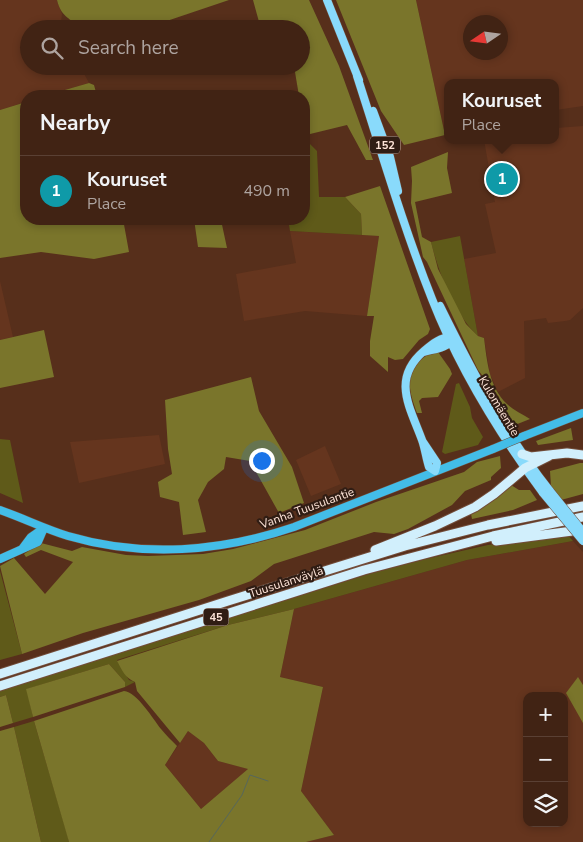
<!DOCTYPE html>
<meta charset="utf-8">
<style>
:root{--surface:#412314;--page:#482b1d;--text:#f1f3f6;--muted:#aea4a0;--line:#5a4034;--accent:#1fc9fd}
body{margin:0;font-family:"Nunito Sans",sans-serif;background:var(--page);color:var(--text)}
.controls{position:absolute;right:15px;bottom:15px;display:grid;overflow:hidden;border-radius:10px;box-shadow:0 2px 8px #0003}
.controls button{width:45px;height:45px;display:grid;place-items:center;padding:0;border:0;border-bottom:1px solid var(--line);background:var(--surface);color:var(--text);font:25px sans-serif}
.compass{position:absolute;left:463px;top:15px;width:45px;height:45px;border-radius:50%;background:var(--surface);box-shadow:0 2px 8px #0003;rotate:257deg}
.you{position:absolute;left:261px;top:460px;width:18px;height:18px;margin:-12px;border:4px solid #fff;border-radius:50%;background:#1a73e8;box-shadow:0 0 0 8px #1a73e833}
.badge{display:grid;place-items:center;width:32px;height:32px;border-radius:50%;background:var(--accent);color:#fff;font-size:16px;font-weight:700}
.pin{position:absolute;translate:-50% -50%;border:2px solid #fff;box-shadow:0 1px 5px #0006}
.popup{position:absolute;left:444px;top:79px;width:115px;height:65px;box-sizing:border-box;display:grid;place-content:center;border-radius:10px;background:var(--surface);filter:drop-shadow(0 1px 4px #0005);font-size:16px;white-space:nowrap;color:var(--muted)}
.popup b{font-size:19px;color:var(--text)}
.popup::after{content:'';position:absolute;left:50%;top:100%;margin-left:-10px;border:10px solid transparent;border-top-color:var(--surface)}
.list{margin:0;padding:0;list-style:none}
h2{display:flex;justify-content:space-between;align-items:center;height:65px;margin:0;padding:0 20px;font-size:21px}
h2 small{font-size:16px;font-weight:400;color:var(--muted)}
.list li{display:grid;grid-template-columns:32px 1fr auto;gap:15px;align-items:center;box-sizing:border-box;height:70px;padding:0 20px;border-top:1px solid var(--line)}
.list b{display:block;font-size:19px;white-space:nowrap}
.list p{margin:0;font-size:16px;white-space:nowrap;color:var(--muted)}
.list em{font-size:16px;font-style:normal;color:var(--muted)}
.icon{flex:none;width:28px;height:28px;fill:none;stroke:currentColor;stroke-width:2;stroke-linecap:round;stroke-linejoin:round}
.map{position:relative;flex:none;width:583px;height:842px;overflow:hidden}
.search{position:absolute;background:var(--surface);box-shadow:0 2px 8px #0003;left:20px;top:20px;width:290px;height:55px;display:flex;align-items:center;gap:12px;box-sizing:border-box;padding:0 18px;border-radius:28px;color:var(--muted);font-size:19px}
.panel{position:absolute;background:var(--surface);box-shadow:0 2px 8px #0003;left:20px;top:90px;width:290px;height:135px;border-radius:20px}
.map>svg:first-child{display:block}
.built{fill:#65351e;fill-rule:evenodd}
.green{fill:#5f5a19}
.forest{fill:#7a752b}
.lines{fill:none;stroke-linecap:round;stroke-linejoin:round}
.stream{stroke:#57675b;stroke-width:1}
.secondary-casing{stroke:#724c39;stroke-width:9}
.primary-casing{stroke:#724c39;stroke-width:9}
.motorway-casing{stroke:#724c39;stroke-width:11}
.secondary{stroke:#43bde8;stroke-width:8}
.primary{stroke:#89dafb;stroke-width:8}
.motorway{stroke:#d1effc;stroke-width:9}
.secondary-bridge-casing{stroke:#724c39;stroke-width:9;stroke-linecap:butt}
.primary-bridge-casing{stroke:#724c39;stroke-width:9;stroke-linecap:butt}
.secondary-bridge{stroke:#43bde8;stroke-width:8}
.primary-bridge{stroke:#89dafb;stroke-width:8}
.labels{text-anchor:middle;dominant-baseline:central;stroke-width:4.5;stroke-linejoin:round;paint-order:stroke}
.shield{fill:#301d14;stroke:#c0a89d;stroke-width:1}
.shield-label{font-size:11px;font-weight:bold;fill:#fee4d8}
.street-label{font-size:12px;fill:#fee4d8;stroke:#301d14}
</style>
<div class="map">
<svg width="583" height="842" viewBox="0 0 583 842">
<rect width="100%" height="100%" fill="#572f1b"/>
<!-- built -->
<path class="built" d="M0,0H57L62,14L60,29H29V66H80L89,83L44,96H26V102L0,110Z
M416,0H583V106L556,110V83H448V134L445,135ZM470,22H500V52H470Z
M583,126V308L570,320L565,321L548,323L546,318L524,321L525,378L498,392L490,374L484,338L478,336L464,259L496,253L485,204L495,202L484,140H556V128Z
M290,231L379,236L367,316L305,311L244,321L236,274L296,263Z
M0,281L13,337L0,340Z
M159,435L165,464L79,483L70,442Z
M325,446L341,484L311,496L296,460Z
M573,541L583,552V842H306L334,835L301,791L323,687L280,677L294,609L467,560ZM527,696H564V823H527Z
M188,731L204,743L218,761L249,769L201,809L165,765Z"/>
<!-- green -->
<path class="green" d="M304,121L307,141L317,151L319,197H345L361,214L362,235L290,231L288,219H304Z
M460,236L478,336C454,313 439,274 431,242Z
M459,383L470,407L472,418L483,437L478,445L445,454L442,452L456,384Z
M0,439L10,440L23,503L0,493Z
M567,534L573,541L467,560L294,609L228,625L117,660L129,680L135,682L125,687V682L109,664L27,689L33,717L13,723L6,695L0,697V690L369,574L426,559L488,545Z
M0,571L22,654L0,660Z
M34,721L68,837L69,842H41L14,727Z"/>
<!-- forest -->
<path class="forest" d="M57,0H229L143,29H77C72,16 62,20 57,0Z
M253,0H309L339,66L373,160H366L347,125L306,135L304,121V96H299L294,66H301V29H261Z
M336,0H416L445,135L404,145L381,111Z
M89,83L94,85L97,96H44Z
M26,102V219H123L129,252L94,259L41,252L0,258V110Z
M448,152L447,168L452,193L415,202L422,237L431,242L438,269L466,324L478,336L484,338C487,361 489,387 507,404C513,410 522,414 530,419L515,425L501,413L499,397L478,370L427,262L423,257L411,203L412,181L411,167Z
M380,186L430,329L428,334L419,340L403,359L395,360L388,357V372L370,356V341L374,316H367L379,236L362,235L361,214L345,197Z
M194,219H234L221,220L227,248L198,247Z
M44,330L54,377L0,388V340Z
M433,352H438L450,369L452,374L438,397L422,398L419,401L422,413H417C407,386 403,367 433,352Z
M251,377L259,411L292,467L304,503L279,513L250,461L226,457L224,469L208,482L198,500L206,532L183,535L179,502L160,497L158,482L172,474L168,449L165,400Z
M571,428L573,440L538,445L536,441Z
M500,456L501,468L491,477V480L465,491L452,505L408,529L394,534L374,532L274,564L251,581L199,600L83,633L22,654L0,566L14,558L45,594L73,562L41,550L26,557L24,554L41,543L72,551L82,547L126,555L148,556L203,554L233,549L305,530L376,502L464,472L477,462Z
M580,463H583V494L561,500L551,486L550,471Z
M511,485L519,490H530L537,500L513,510L472,519L471,514L497,498Z
M294,609L280,677L323,687L301,791L334,835L306,842H69L34,721L124,691C137,692 153,719 161,729C166,735 172,741 177,746L165,765L201,809L248,769L218,761L204,743L188,731L180,743L137,691L135,682C125,678 122,670 117,661L228,625Z
M109,664L125,682V687L33,717L26,689Z
M578,677L583,685V723L566,693Z
M6,695L13,723L0,727V697Z
M14,727L41,842H0V731Z"/>
<g class="lines">
<!-- stream -->
<path class="stream" d="M209,842L242,795L250,775L268,781"/>
<defs>
<path id="secondary" d="M524,436L583,413
M0,510C23,518 45,529 68,536C143,558 221,552 294,527L493,449
M22,549L31,537L44,528
M0,559L38,542L44,528"/>
<path id="primary" d="M327,0L359,80
M357,76C381,150 403,226 432,299C459,368 499,433 543,493
M373,111L390,157L398,191
M440,306C472,371 505,434 550,491
M424,352C434,349 447,348 454,339
M423,442L437,463L435,471L429,467C426,458 425,448 422,440C410,407 391,379 424,351C432,344 441,337 451,337"/>
<path id="motorway" d="M522,454L531,457L567,453L583,455
M496,541L580,530
M375,550L435,526L475,507L494,494L525,468L549,456
M0,674L228,601L405,546L488,525L583,506
M0,686L364,570L493,536L583,517"/>
</defs>
<!-- secondary casing -->
<use href="#secondary" class="secondary-casing"/>
<!-- primary casing -->
<use href="#primary" class="primary-casing"/>
<!-- motorway casing -->
<use href="#motorway" class="motorway-casing"/>
<!-- secondary -->
<use href="#secondary" class="secondary"/>
<!-- primary -->
<use href="#primary" class="primary"/>
<!-- motorway -->
<use href="#motorway" class="motorway"/>
<defs>
<path id="secondary-bridge" d="M493,449L524,436"/>
<path id="primary-bridge" d="M550,491L583,532
M543,493L583,541"/>
</defs>
<!-- secondary-bridge casing -->
<use href="#secondary-bridge" class="secondary-bridge-casing"/>
<!-- primary-bridge casing -->
<use href="#primary-bridge" class="primary-bridge-casing"/>
<!-- secondary-bridge -->
<use href="#secondary-bridge" class="secondary-bridge"/>
<!-- primary-bridge -->
<use href="#primary-bridge" class="primary-bridge"/>
</g>
<g class="labels">
<!-- shield labels -->
<g class="shield">
<rect x="370" y="136.5" width="30" height="17" rx="4"/>
<rect x="203.5" y="608.5" width="25" height="17" rx="4"/>
</g>
<g class="shield-label">
<text x="385" y="145">152</text>
<text x="216" y="617">45</text>
</g>
<!-- street labels -->
<g class="street-label">
<text transform="translate(499 406) rotate(59)">Kulomäentie</text>
<text transform="translate(307 508) rotate(-20)">Vanha Tuusulantie</text>
<text transform="translate(286 582) rotate(-18)">Tuusulanväylä</text>
</g>
</g>
</svg>
<div class="controls">
<button>+</button>
<button>−</button>
<button><svg class="icon" aria-label="layers" viewBox="0 0 24 24"><path d="M12 4l9 5-9 5-9-5zM3 14l9 5 9-5"/></svg></button>
</div>
<svg class="compass" viewBox="-18 -18 36 36"><path d="M0-13l5 13h-10z" fill="#e53935"/><path d="M0 13l5-13h-10z" fill="#aea4a0"/></svg>
<div class="you"></div>
<div class="pin badge" style="left:502px;top:179px;background:#0f9aa8">1</div>
<div class="popup"><b>Kouruset</b>Place</div>
<div class="search"><svg class="icon" aria-label="search" viewBox="0 0 24 24"><circle cx="10" cy="10" r="6"/><path d="M15 15l6 6"/></svg>Search here</div>
<section class="panel">
<h2>Nearby<small></small></h2>
<ul class="list">
<li><span class="badge" style="background:#0f9aa8">1</span><div><b>Kouruset</b><p>Place</p></div><em>490 m</em></li>
</ul>
</section>
</div>
